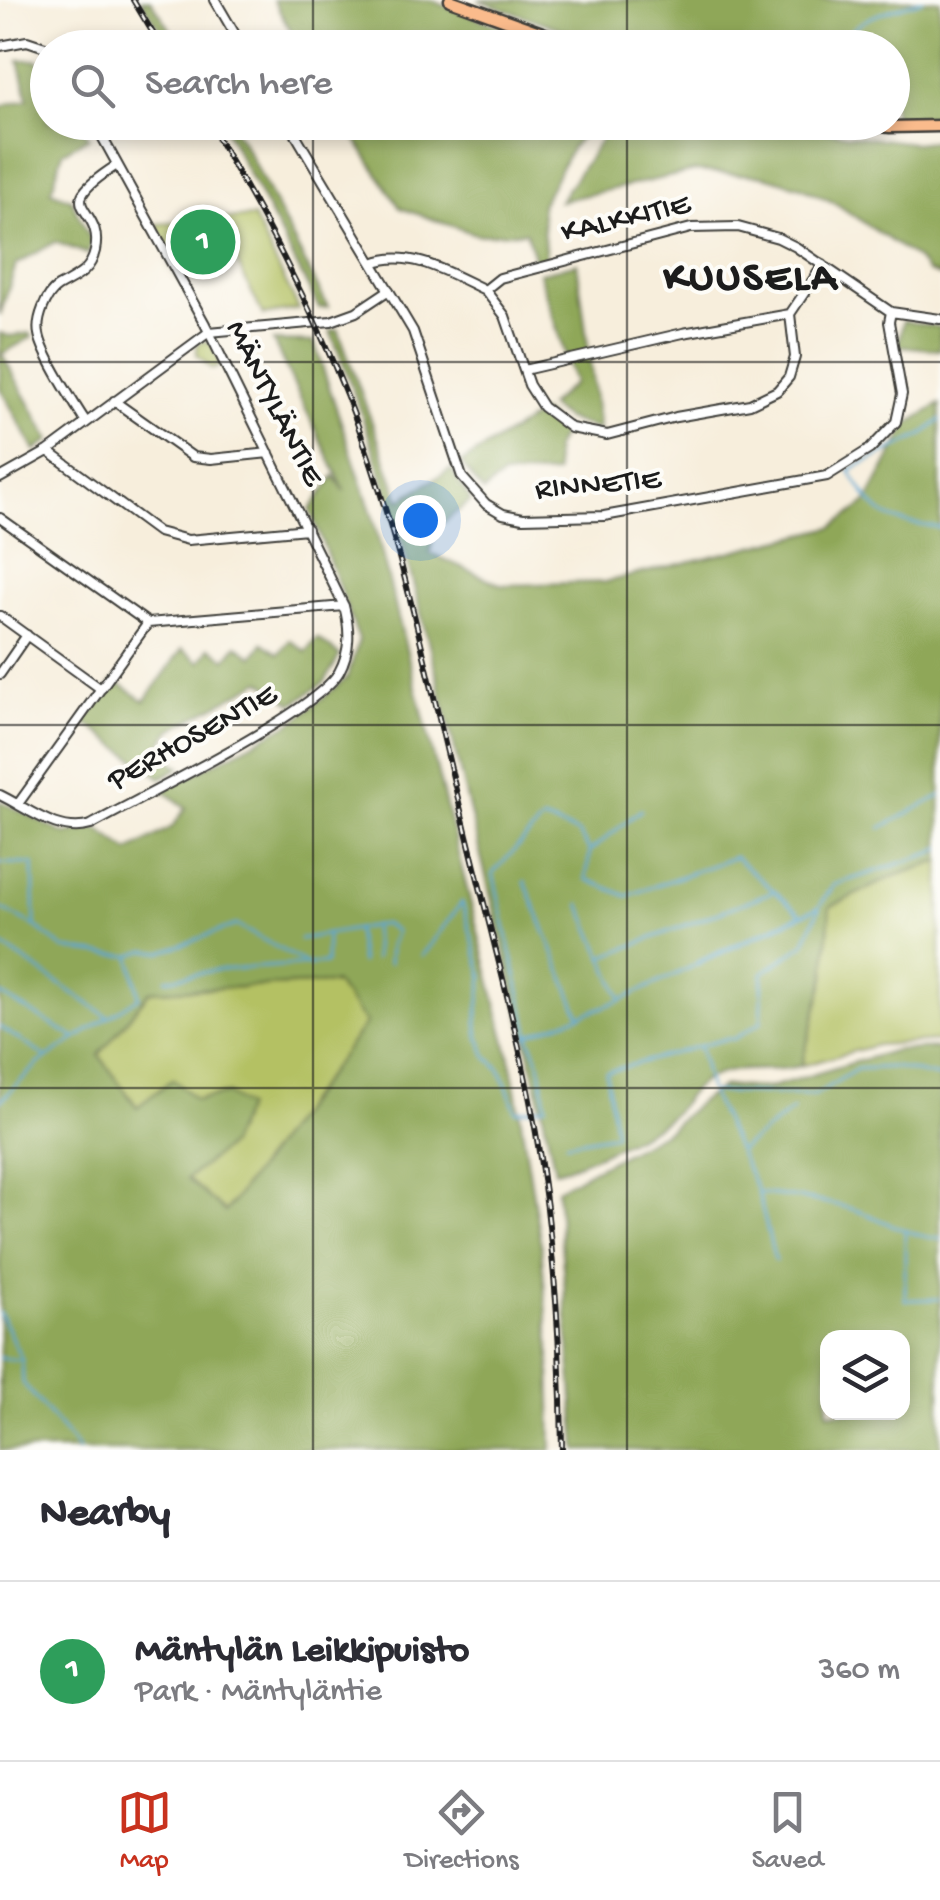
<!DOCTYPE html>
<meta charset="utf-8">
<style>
:root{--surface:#fff;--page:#f7f7f7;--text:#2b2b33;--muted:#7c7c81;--line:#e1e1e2;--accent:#c8321e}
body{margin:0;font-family:"Gochi Hand",sans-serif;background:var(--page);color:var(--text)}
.controls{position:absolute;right:30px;bottom:30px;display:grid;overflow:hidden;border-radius:20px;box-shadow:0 5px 15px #0003}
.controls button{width:90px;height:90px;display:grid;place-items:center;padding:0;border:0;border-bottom:2px solid var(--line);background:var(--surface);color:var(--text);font:50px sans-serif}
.you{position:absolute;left:420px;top:520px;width:35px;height:35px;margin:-25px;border:8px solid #fff;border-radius:50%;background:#1a73e8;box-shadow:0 0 0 15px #1a73e833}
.badge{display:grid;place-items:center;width:65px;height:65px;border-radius:50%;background:var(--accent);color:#fff;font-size:32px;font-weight:700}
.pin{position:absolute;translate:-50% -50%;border:5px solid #fff;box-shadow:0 2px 10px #0006}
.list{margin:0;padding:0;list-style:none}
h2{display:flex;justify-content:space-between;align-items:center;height:130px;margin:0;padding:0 40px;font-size:42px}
h2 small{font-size:32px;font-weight:400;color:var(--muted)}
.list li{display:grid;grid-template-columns:65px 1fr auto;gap:30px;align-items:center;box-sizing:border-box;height:180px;padding:0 40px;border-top:2px solid var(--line)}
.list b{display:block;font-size:38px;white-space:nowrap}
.list p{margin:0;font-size:32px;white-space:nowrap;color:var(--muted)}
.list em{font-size:32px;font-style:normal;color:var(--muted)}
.icon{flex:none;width:55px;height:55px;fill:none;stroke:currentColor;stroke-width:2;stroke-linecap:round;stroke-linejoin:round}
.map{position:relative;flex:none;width:940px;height:1450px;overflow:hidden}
.search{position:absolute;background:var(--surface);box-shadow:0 5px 15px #0003;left:30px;right:30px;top:30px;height:110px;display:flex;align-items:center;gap:25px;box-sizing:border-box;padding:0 35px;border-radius:55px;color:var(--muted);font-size:38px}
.sheet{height:310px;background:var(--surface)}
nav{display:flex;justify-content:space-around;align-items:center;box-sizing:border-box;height:140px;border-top:2px solid var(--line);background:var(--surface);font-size:28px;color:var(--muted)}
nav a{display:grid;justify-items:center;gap:5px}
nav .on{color:var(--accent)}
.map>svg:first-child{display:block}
.green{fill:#b4c163;stroke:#686e40;stroke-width:2.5}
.forest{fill:#8fa759;stroke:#56623a;stroke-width:2.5;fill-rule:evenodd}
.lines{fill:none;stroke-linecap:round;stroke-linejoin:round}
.stream{stroke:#59a6d2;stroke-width:2.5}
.minor-casing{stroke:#3d3c39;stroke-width:12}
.major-casing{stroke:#3d3c39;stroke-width:15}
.minor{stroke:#fff;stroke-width:8}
.major{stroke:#fabb8c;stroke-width:10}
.rail-casing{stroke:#1c1c1c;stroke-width:6}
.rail{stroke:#fdfcf7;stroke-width:2.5;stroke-dasharray:8;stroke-linecap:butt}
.grid{fill:none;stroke:#1c1c1c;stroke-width:2.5;stroke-opacity:0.55}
.labels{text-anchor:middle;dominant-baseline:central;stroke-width:8;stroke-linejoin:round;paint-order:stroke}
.street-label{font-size:32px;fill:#1c1c1c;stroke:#fdfcf7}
.district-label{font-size:42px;font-weight:bold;letter-spacing:2.5px;fill:#1c1c1c;stroke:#fdfcf7}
</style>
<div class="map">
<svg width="940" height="1450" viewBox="0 0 940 1450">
<rect width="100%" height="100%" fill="#fdfcf7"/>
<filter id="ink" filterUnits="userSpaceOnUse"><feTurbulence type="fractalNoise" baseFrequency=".01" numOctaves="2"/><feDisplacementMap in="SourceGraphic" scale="20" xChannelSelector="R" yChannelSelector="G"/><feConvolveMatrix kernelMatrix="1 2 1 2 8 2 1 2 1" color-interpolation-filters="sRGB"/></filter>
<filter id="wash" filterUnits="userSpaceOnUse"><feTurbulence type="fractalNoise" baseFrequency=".0048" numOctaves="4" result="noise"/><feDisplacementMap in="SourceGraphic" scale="40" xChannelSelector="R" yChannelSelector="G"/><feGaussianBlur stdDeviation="2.25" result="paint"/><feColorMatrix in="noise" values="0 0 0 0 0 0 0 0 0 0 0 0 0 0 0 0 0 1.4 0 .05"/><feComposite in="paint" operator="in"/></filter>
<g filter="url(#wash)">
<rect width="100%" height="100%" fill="#f7eedc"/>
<!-- green -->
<path class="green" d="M253,217L299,309L263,315L235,259L177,266L156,224Z
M203,341L212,344L220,362L219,367L212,369L197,355V345Z
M940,861V1041L877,1045L801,1066L825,978L829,907L892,877Z
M336,983L366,1023L225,1212L187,1179L229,1144L228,1094L138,1108L99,1055L150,991Z"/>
<!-- forest -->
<path class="forest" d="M141,0H151L182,47H172Z
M273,0H430L555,47H300Z
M478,0H940V117H893L892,48L613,47Z
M19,60H38L47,76L48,122L79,123L89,137L63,152L51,191L71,199L91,241L88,254L55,242L16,265L0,315V106L28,99Z
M626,122L786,123L846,135L914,143L940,140V276L927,272L917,259L835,203L801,187L764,176L695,171L559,201L610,126Z
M222,123H230L243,142L328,307L319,308Z
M345,123H593L572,147L541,205L546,258L535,261L526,232L478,235L400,208Z
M577,263L599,430L566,419L548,406L574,383L539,273Z
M903,321L940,327V350L898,346Z
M338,329L400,500L451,469L471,501L435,529L430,553L502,585L605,582L833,527L866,503L909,423L940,404V861L892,877L830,907L825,978L801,1066C767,1075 735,1062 704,1081C691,1088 683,1104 672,1115C656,1130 578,1166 555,1171C529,1042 495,916 464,788C427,634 391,479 330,331Z
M0,333L9,336L30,333L32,337L2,354L50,440L35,451L0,388Z
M273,341L314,342L372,514L513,1070L541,1245L550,1354L552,1450H0V801L65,834L97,828L129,851L172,827L186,808L163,790L296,720L347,678L359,640L310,510L334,476L345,491ZM335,983L366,1023L225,1212L187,1179L229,1145L246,1107L228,1094L196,1100L173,1079L137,1107L99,1055L150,991Z
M542,412L564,430L554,451L556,474L503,476L483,492L461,463Z
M317,638L340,655L325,682L293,704L261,681L171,730L157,750L180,767L161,778L84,722L114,680L145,701L182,649L200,662L210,647L226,659L237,645L253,657L263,643L279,654L290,640L306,652Z
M940,1048V1450H577L557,1189L668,1130L699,1102L724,1086L768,1088L895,1050ZM828,1338H902V1412H828Z"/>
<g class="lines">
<!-- stream -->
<path class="stream" d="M839,48C854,15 891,11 922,0
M940,420L921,436L849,470C881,521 882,519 940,528
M641,810L590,851L586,879L627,896L735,857L801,914
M881,828L940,796
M0,863L33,864L35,925
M525,882L579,1014
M580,904L621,998
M0,908L35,926L64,949L104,954L130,956L146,950L162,952L236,925L311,966
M373,925L375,959
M356,930L361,963
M300,939L384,924L396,931L390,946L389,963
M0,944L107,1016
M422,956L462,902L483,977L477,1022L479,1037L487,1057L500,1069L516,1111L546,1106L540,1064L528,1035L619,1001L819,907L834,885L935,852L940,848
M603,957L774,891
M696,963L802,914
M166,979L217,970L326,963L327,935
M0,994L75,1038
M0,1027L46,1057
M530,1036L493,873L543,820L578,833L590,851
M700,1048L710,1092L758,1192L775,1261
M710,1092L815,1095L857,1069L894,1067L939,1077
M0,1101L39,1063L139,997L131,958
M566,1143L615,1134L606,1072L725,1039H734L761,1022L763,973L804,944L819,909
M740,1150L794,1109
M759,1193C790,1197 822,1200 852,1209C882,1218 908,1236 940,1239
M905,1232V1300L938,1299
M0,1313L22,1360L23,1383L79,1450
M0,1358L20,1360"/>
</g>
</g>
<g filter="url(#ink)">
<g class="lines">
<defs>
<path id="minor" d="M215,0L243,48
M0,46L27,41L48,48
M288,122L413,331L462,477L486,504L503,514L523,518L604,516L827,476L870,449L896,422L902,394L889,322L891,312
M373,263C410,248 451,274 485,290L500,278L691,228L738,227L778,238L796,247L891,312L940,319
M485,290L505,316L529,385L543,407L571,428L607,435L676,417L750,404L777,391L789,377L795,357L790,314L823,265
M524,370L683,333L790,314
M114,401L193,457L211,459L269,453
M86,422C75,405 42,353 39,334C36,320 46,294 58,287C75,277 90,273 95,251C105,203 45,211 117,165
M48,451L158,532L188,540L307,529
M0,478L48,451L209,332L331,321L356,312L389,290
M0,518L148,623L344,606
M0,616L101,689
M0,674L27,635
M0,795C29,809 59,835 91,825C141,797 315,713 339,672C351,650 350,629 344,606L205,324L94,122
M18,804L148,623"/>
<path id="major" d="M450,0L584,48
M845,122L890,127L940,126"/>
</defs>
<!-- minor casing -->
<use href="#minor" class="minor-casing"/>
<!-- major casing -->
<use href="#major" class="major-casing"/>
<!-- minor -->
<use href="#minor" class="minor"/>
<!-- major -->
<use href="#major" class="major"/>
<defs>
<path id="rail" d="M133,0L162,48
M208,122C261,212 310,302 348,399C401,536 429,682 464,823C489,926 518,1029 536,1133C554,1238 561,1344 562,1450"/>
</defs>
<!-- rail casing -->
<use href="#rail" class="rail-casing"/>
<!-- rail -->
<use href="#rail" class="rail"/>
</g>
</g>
<!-- grid -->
<path class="grid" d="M313,0V48M627,0V48M313,122V1450M627,122V1450M0,362H940M0,725H940M0,1088H940"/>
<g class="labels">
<!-- street labels -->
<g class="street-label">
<text transform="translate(626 220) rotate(-13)">KALKKITIE</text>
<text transform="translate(273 404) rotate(63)">MÄNTYLÄNTIE</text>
<text transform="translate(598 486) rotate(-5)">RINNETIE</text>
<text transform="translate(193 739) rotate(-29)">PERHOSENTIE</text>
</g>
<!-- district labels -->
<g class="district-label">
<text x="751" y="280">KUUSELA</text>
</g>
</g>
</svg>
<div class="controls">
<button><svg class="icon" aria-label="layers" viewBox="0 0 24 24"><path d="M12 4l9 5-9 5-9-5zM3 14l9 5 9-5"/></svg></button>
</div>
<div class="you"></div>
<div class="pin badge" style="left:203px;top:242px;background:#2e9e5b">1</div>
<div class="search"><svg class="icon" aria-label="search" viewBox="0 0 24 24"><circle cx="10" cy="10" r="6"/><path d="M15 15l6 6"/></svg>Search here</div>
</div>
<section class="sheet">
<h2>Nearby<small></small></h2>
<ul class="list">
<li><span class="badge" style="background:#2e9e5b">1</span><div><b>Mäntylän Leikkipuisto</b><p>Park · Mäntyläntie</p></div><em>360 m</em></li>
</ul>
</section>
<nav>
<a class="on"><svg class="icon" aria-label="map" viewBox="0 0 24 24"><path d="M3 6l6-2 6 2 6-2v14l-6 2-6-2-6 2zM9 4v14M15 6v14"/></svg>Map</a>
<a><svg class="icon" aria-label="directions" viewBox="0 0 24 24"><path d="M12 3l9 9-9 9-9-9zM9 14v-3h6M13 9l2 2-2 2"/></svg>Directions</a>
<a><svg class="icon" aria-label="saved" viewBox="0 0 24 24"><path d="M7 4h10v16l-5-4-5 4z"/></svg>Saved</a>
</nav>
